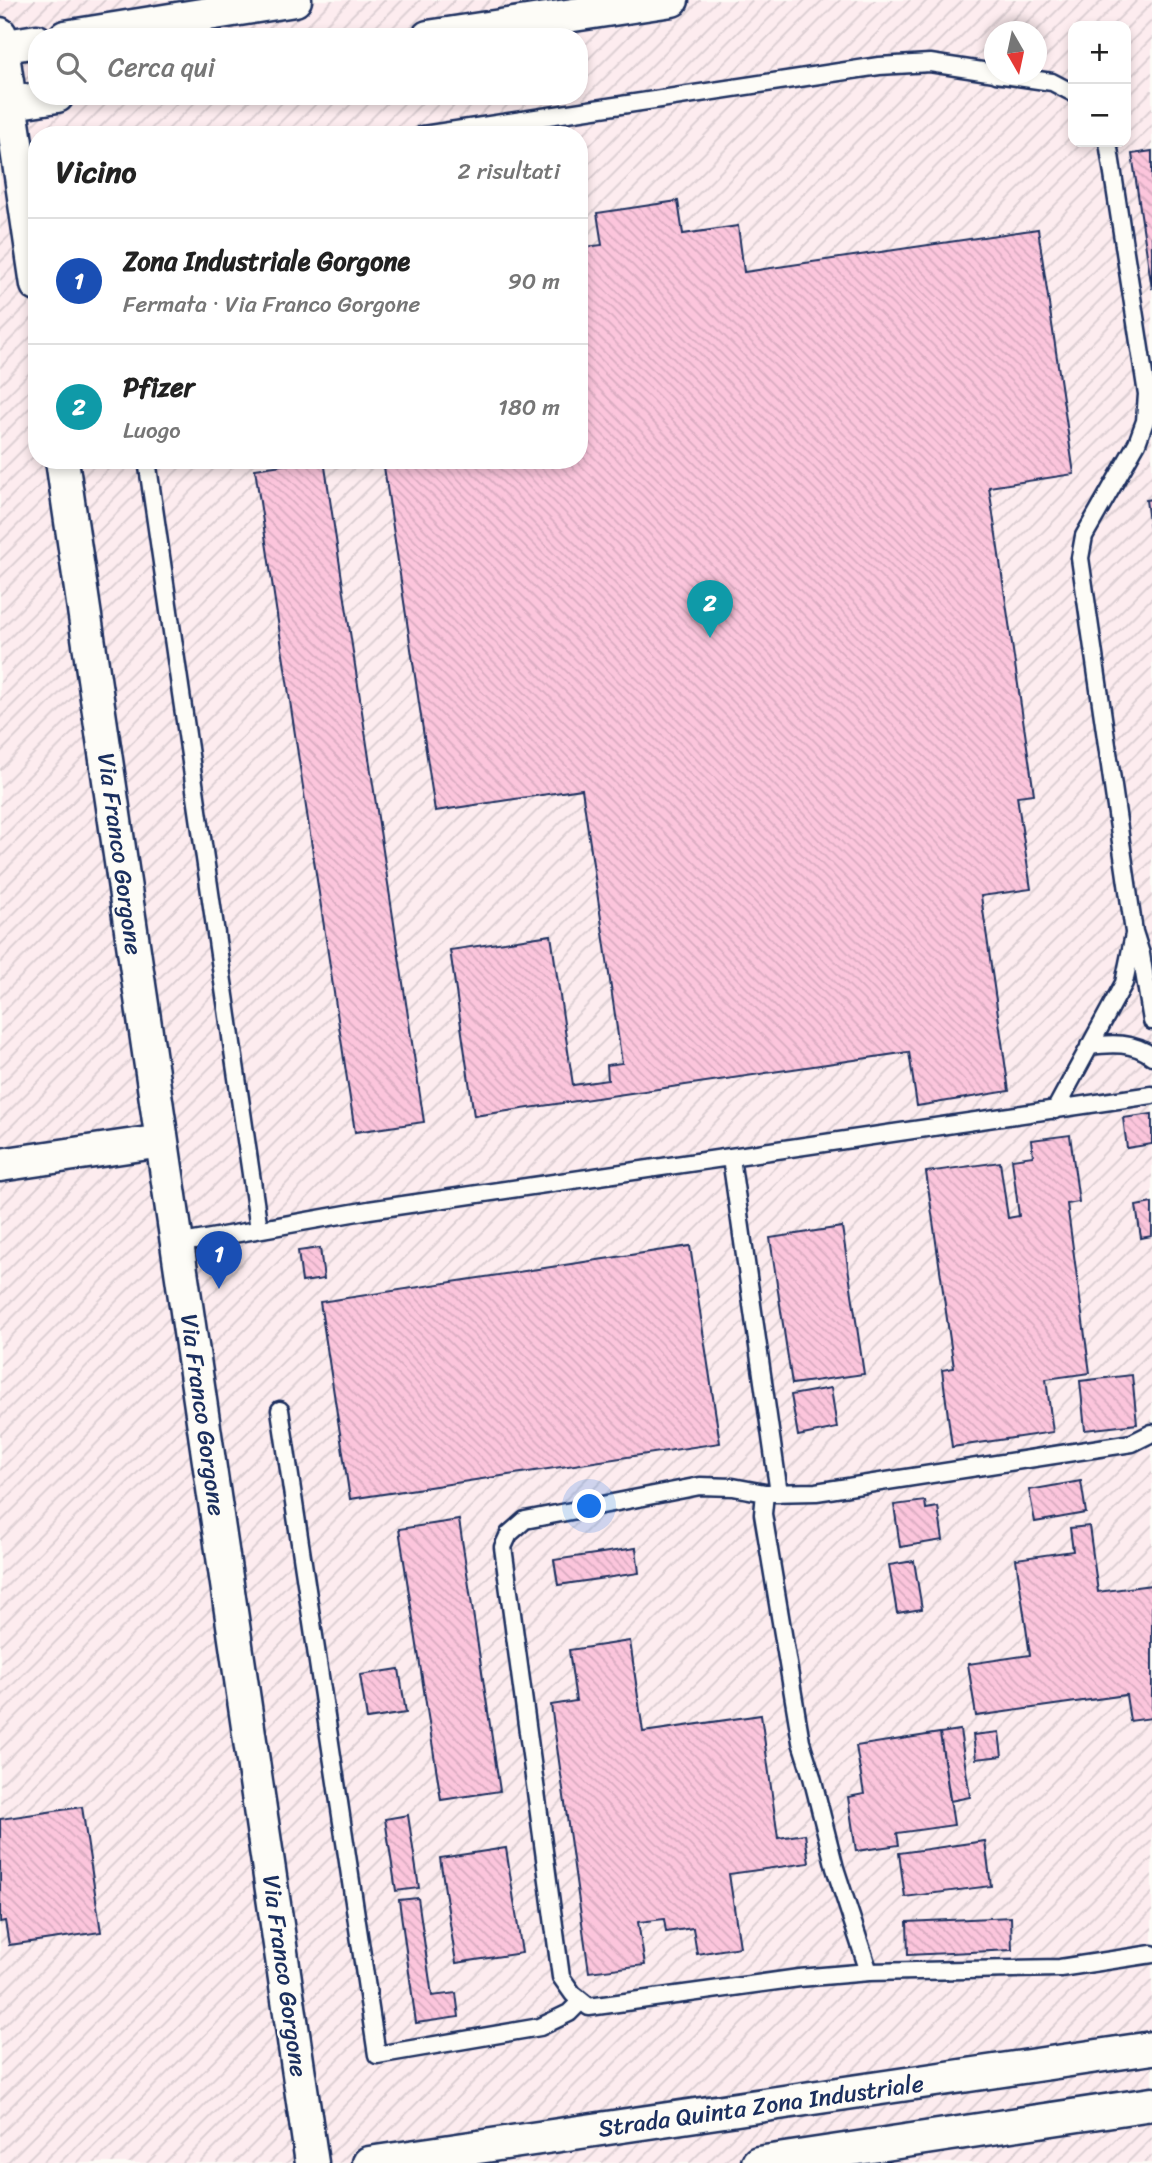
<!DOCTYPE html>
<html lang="it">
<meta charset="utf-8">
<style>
:root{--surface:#fff;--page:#f2f2f2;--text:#222;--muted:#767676;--line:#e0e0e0;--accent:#2563eb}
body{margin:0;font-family:Sriracha,sans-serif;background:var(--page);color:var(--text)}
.controls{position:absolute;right:21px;top:21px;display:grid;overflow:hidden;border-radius:14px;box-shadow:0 4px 10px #0003}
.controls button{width:63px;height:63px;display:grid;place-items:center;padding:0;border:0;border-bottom:2px solid var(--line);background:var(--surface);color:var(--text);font:35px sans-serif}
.compass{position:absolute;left:984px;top:21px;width:63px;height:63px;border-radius:50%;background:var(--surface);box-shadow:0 4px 10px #0003;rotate:171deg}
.you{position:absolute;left:590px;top:1507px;width:24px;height:24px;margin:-18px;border:5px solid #fff;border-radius:50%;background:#1a73e8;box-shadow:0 0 0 10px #1a73e833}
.badge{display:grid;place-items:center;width:46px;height:46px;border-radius:50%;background:var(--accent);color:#fff;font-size:23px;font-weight:700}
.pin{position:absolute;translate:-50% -58px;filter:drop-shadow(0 2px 4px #0008)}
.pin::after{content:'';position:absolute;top:37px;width:24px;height:21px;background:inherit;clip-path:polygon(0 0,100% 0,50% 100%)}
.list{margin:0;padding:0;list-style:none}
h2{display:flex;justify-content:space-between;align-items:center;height:91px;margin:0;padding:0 28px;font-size:30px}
h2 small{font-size:23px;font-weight:400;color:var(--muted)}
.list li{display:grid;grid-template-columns:46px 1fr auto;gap:21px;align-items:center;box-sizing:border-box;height:126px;padding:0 28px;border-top:2px solid var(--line)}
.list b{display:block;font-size:26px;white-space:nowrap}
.list p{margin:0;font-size:23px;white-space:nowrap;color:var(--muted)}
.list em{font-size:23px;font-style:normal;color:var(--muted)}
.icon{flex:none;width:38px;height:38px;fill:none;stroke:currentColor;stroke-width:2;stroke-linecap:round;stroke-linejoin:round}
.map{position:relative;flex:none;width:1152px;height:2163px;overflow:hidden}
.search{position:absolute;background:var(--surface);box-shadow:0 4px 10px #0003;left:28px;top:28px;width:560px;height:77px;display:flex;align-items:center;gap:18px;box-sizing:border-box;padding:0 24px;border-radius:28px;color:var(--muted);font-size:26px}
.panel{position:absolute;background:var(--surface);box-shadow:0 4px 10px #0003;left:28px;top:126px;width:560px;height:343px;border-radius:28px}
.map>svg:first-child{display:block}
.industrial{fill:url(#industrial-furrows);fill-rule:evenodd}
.building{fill:url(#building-back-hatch);stroke:#1b2f5e;stroke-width:2}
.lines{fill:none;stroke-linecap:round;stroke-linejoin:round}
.lane-casing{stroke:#1b2f5e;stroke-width:21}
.street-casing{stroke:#1b2f5e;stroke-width:37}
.lane{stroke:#fdfcf7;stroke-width:16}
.street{stroke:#fdfcf7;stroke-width:32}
.labels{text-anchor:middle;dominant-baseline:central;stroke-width:5;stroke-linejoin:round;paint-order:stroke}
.street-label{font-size:24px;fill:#1b2f5e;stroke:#fdfcf7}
</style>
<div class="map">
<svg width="1152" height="2163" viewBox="0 0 1152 2163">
<defs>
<pattern id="industrial-furrows" width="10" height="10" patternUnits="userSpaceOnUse" patternTransform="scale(1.75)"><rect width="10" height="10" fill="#fdecef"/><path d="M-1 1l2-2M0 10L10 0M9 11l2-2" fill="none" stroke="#d8cbcf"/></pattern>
<pattern id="building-back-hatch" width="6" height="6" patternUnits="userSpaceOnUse" patternTransform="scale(1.75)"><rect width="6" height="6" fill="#fcc5dc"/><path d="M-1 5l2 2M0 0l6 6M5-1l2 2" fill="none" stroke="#d7aabf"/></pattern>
</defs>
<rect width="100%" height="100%" fill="#fdfcf7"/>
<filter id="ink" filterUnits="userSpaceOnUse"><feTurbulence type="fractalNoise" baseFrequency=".0143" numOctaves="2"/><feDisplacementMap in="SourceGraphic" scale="14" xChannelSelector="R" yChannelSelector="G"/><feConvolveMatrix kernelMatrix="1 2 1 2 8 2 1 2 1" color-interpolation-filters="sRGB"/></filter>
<g filter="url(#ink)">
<!-- industrial -->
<path class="industrial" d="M0,0H1152V2163H0ZM1073,26H1126V142H1073ZM995,32H1036V74H995ZM37,37H579V96H37ZM37,135H579V460H37Z"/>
<!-- building -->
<path class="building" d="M1152,151V289L1132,154Z
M678,201L683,234L738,226L744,272L1038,229L1074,474L989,487L1034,794L1017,796L1031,889L981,896L1009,1091L917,1106L909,1052L474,1116L450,950L551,935L573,1085L608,1080L607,1065L622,1063L582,789L435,811L383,460H579V248L602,245L597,213Z
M314,460H324L424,1122L355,1132L255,469Z
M1152,499V543L1146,500Z
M1152,1114V1144L1127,1148L1123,1118Z
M1070,1135L1079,1202L1067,1204L1090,1373L1046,1379L1053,1432L952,1447L942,1370L954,1368L926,1172L1000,1162L1008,1218L1019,1216L1012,1159L1033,1156L1031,1140Z
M1152,1203V1236L1141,1238L1136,1206Z
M842,1227L864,1374L792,1384L770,1238Z
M690,1246L720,1443L350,1499L320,1302Z
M320,1248L324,1279L302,1282L298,1251Z
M1132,1375L1137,1424L1085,1430L1080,1381Z
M831,1388L837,1428L798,1436L791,1395Z
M1081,1481L1086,1513L1035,1522L1029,1490Z
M925,1501L926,1509L938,1507L943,1540L900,1547L894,1505Z
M459,1520L500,1791L441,1800L399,1529Z
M1089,1526L1098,1592L1152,1585V1718L1130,1721L1126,1695L976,1716L968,1664L1030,1655L1016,1559L1073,1551L1070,1528Z
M636,1548L639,1573L558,1585L554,1560Z
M914,1561L922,1609L897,1613L889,1565Z
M630,1641L643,1732L761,1715L778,1838L805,1834L809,1863L729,1874L740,1947L697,1954L693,1928L666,1932L664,1919L638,1922L645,1965L589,1972L551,1705L576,1701L569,1650Z
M399,1669L406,1713L367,1719L360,1675Z
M960,1730L970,1797L950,1801L940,1733Z
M999,1732L1002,1756L976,1759L973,1735Z
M940,1733L954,1825L897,1833L899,1845L856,1851L848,1797L864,1794L856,1746Z
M82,1807L101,1932L9,1945L5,1921L0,1922V1819Z
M408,1815L419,1888L396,1891L385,1819Z
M985,1841L991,1886L905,1897L899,1853Z
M506,1848L522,1953L456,1963L440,1858Z
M418,1898L432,1996L456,1993L459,2017L416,2023L399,1900Z
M1011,1917L1012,1950L908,1955L907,1922Z"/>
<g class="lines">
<defs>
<path id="lane" d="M996,74L1052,82L1073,93
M423,135L879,66L930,63L995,73
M1108,142L1147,394L1145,421L1137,443L1084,536L1080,558L1134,932L1141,954L1152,1021
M147,460L259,1229
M1089,1046C1112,1043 1133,1042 1152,1056
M1055,1110L1124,983L1134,934
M731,1158L779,1493
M177,1244L369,1210L1152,1095
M280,1410L377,2055L540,2027L569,2013L581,2001
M1152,1433L1132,1443L816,1492L765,1493L733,1487L700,1486L525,1520L509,1534L503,1547L561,1977L573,1994L589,2007L799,1978L869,1972L1060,1968L1152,1954
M765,1493L763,1514L801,1742L812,1777L835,1868L869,1972"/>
<path id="street" d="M0,34L37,285
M65,37L295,0
M428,37L672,0
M0,47L37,41
M0,105L57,96
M62,460L312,2163
M0,1165L162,1141
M369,2163L1152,2048
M758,2163L1152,2104"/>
</defs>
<!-- lane casing -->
<use href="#lane" class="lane-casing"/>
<!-- street casing -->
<use href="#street" class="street-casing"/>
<!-- lane -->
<use href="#lane" class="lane"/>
<!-- street -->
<use href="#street" class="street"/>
</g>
</g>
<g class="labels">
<!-- street labels -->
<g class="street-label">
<text transform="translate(120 854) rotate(82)">Via Franco Gorgone</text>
<text transform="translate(203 1415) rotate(82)">Via Franco Gorgone</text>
<text transform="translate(285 1976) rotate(82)">Via Franco Gorgone</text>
<text transform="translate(761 2106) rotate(-8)">Strada Quinta Zona Industriale</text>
</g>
</g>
</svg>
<div class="controls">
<button>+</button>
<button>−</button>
</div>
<svg class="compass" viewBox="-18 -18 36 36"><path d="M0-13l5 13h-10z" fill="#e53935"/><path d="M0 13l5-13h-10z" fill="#767676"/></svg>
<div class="you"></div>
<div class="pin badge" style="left:219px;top:1289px;background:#1a4fb4">1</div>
<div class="pin badge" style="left:710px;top:638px;background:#0f9aa8">2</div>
<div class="search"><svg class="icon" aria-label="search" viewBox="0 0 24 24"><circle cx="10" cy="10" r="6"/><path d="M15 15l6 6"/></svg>Cerca qui</div>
<section class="panel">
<h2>Vicino<small>2 risultati</small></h2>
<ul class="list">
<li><span class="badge" style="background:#1a4fb4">1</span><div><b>Zona Industriale Gorgone</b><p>Fermata · Via Franco Gorgone</p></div><em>90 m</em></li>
<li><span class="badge" style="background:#0f9aa8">2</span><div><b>Pfizer</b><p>Luogo</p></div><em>180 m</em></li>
</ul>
</section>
</div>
